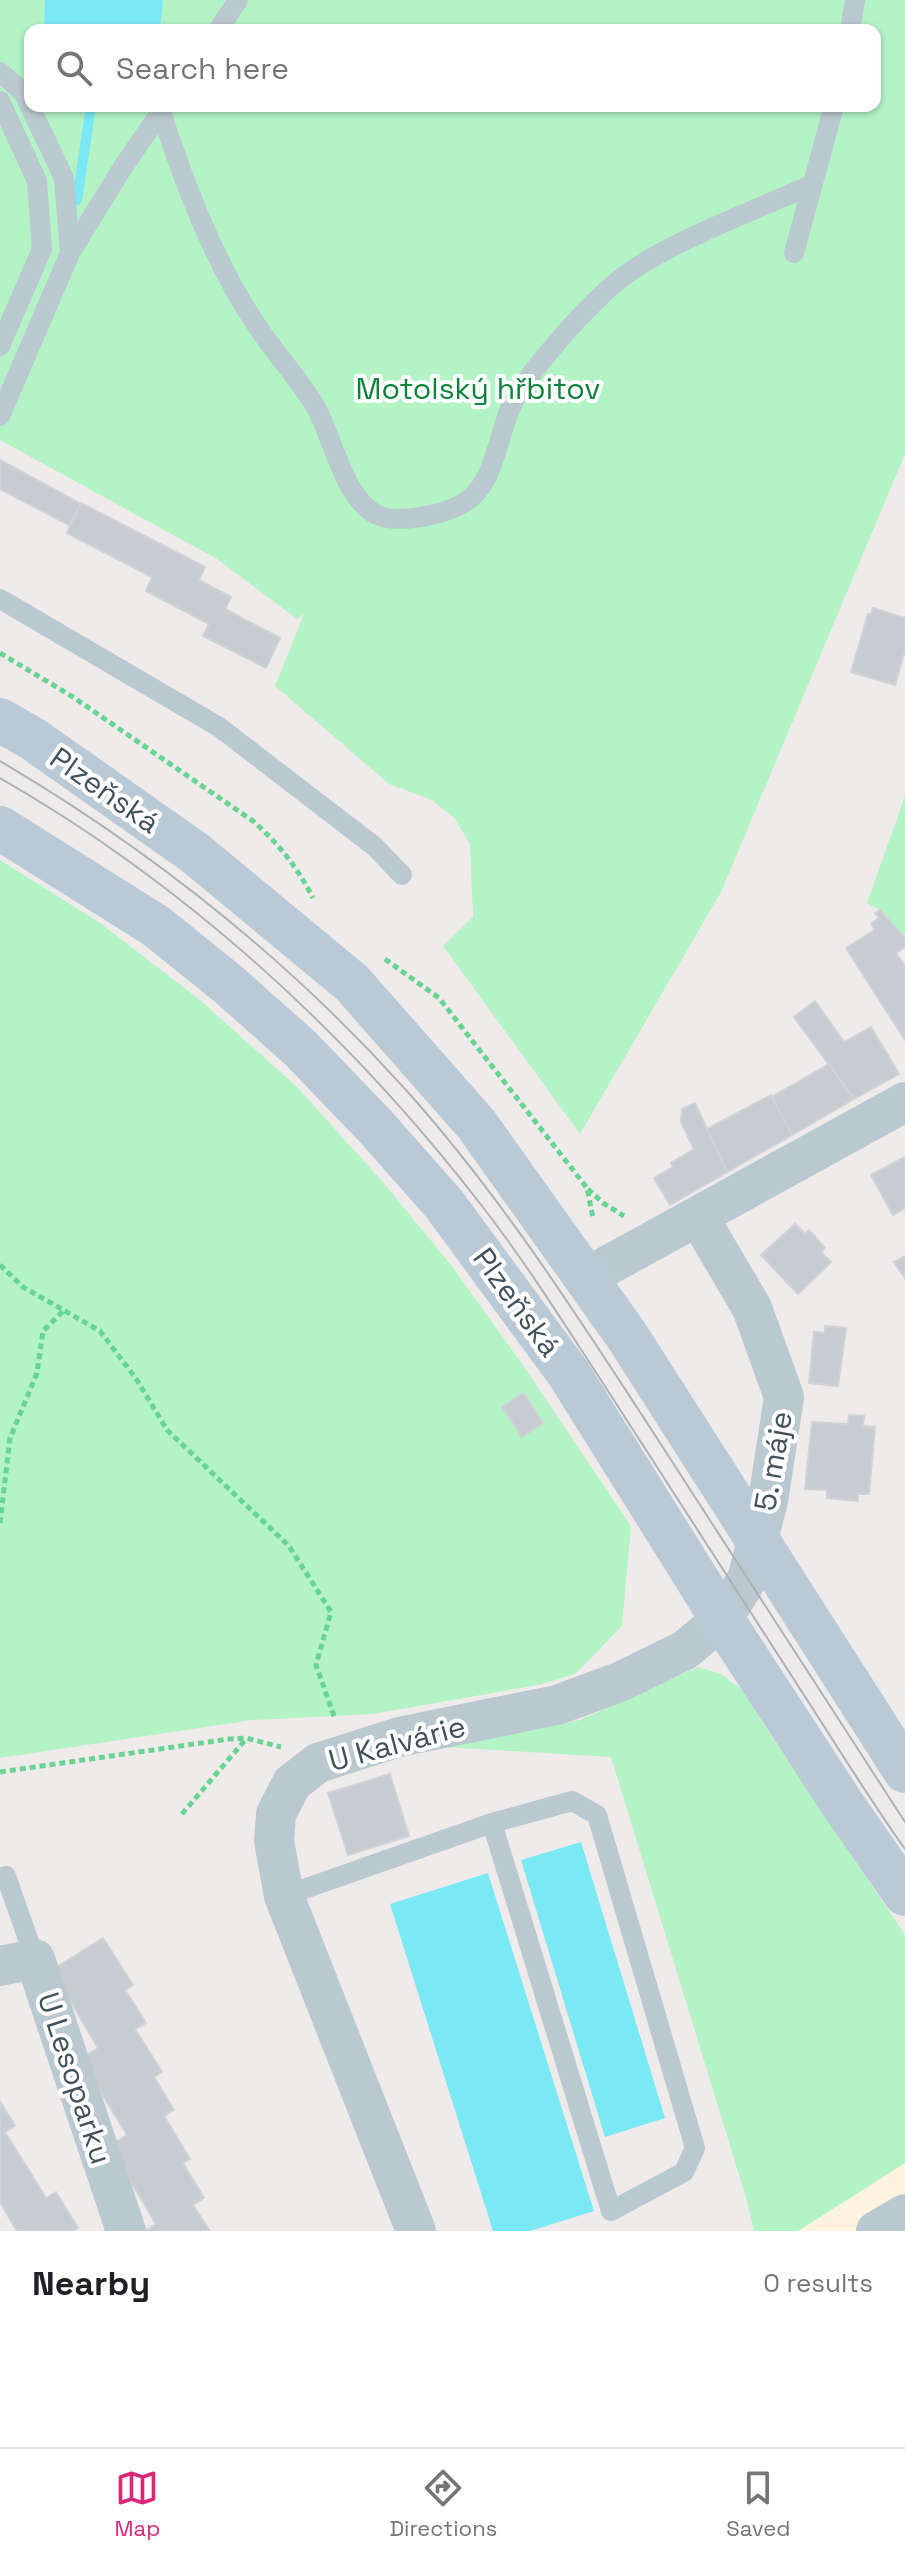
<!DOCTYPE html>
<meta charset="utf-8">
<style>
:root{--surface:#fff;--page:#f2f2f2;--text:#202124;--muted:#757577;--line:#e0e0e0;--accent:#db2777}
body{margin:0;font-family:"Space Grotesk",sans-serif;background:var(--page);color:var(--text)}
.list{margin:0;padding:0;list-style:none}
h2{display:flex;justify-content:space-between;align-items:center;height:104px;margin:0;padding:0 32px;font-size:34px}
h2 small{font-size:26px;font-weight:400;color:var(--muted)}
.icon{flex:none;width:44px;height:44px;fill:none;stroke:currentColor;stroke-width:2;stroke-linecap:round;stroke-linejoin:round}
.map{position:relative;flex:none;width:905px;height:2231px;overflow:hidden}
.search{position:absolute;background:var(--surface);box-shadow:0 2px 6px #0004;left:24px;right:24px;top:24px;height:88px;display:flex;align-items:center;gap:20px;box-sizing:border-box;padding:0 28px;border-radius:16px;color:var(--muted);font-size:30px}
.sheet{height:216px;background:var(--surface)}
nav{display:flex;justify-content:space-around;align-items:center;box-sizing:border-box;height:112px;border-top:2px solid var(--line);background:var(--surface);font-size:22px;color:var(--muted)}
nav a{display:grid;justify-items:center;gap:4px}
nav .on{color:var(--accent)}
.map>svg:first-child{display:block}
.commercial{fill:#fef2e0}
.green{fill:#b3f3c5;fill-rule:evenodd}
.water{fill:#7be8f5}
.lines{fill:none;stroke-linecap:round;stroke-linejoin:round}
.stream{stroke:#7be8f5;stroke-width:10}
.building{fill:#c7ccd1;stroke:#cfd2d8;stroke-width:2}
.path{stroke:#68d493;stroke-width:5;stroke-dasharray:6 4;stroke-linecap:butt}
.service{stroke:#bac8d0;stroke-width:20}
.minor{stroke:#bac8d0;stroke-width:40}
.secondary{stroke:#b9cad6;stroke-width:44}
.tram{stroke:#adb2b7;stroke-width:2}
.labels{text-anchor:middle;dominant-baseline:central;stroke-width:8;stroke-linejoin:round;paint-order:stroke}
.park-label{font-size:30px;fill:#0c823b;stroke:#fff}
.street-label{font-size:30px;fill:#42525b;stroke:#fff}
</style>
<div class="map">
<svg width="905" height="2231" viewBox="0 0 905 2231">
<rect width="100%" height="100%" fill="#efebeb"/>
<!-- commercial -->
<path class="commercial" d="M905,2163V2231H798Z"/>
<!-- green -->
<path class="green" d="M0,0H45L44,22L49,30H30V106H875V30H155L161,22L163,0H905V454L721,892L580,1134L443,946L473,917L470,844L455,819L432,800L389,784L275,686L304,614L297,619L217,559L0,440Z
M905,796V938L880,910L867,903Z
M0,860L100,923L200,1000L297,1087L381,1180L451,1265L520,1361L631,1526L622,1626L575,1674L538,1685L372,1714L252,1720L0,1758ZM524,1393L543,1423L522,1437L503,1407Z
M698,1667L721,1674L744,1691L767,1730L905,1935V2163L798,2231H754L747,2201L611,1757L445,1747L580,1720Z"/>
<!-- water -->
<path class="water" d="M45,0H163L161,22L155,30H49L44,22Z
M581,1842L665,2118L605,2137L521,1860Z
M488,1873L594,2211L530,2231H493L390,1904Z"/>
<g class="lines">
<!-- stream -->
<path class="stream" d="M77,200L91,106"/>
</g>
<!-- building -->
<path class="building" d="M0,460L81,504L69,525L0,489Z
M81,503L205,567L199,580L231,597L225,609L280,638L266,668L203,636L209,624L146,591L152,577L67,533Z
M873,608L905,618V650L895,685L851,672L868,614H871Z
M880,910L905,938V947L896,953L905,966V1040L846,948L875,930L871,924L879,918L875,913Z
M815,1001L844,1042L871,1027L899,1074L854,1099L794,1017Z
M829,1064L854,1099L792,1135L772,1097Z
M771,1095L792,1135L727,1172L707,1129Z
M695,1103L727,1172L670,1205L654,1178L673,1167L671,1163L694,1149L681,1122L682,1109Z
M905,1157V1208L893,1215L871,1175Z
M795,1224L805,1234L809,1230L825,1248L821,1252L831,1262L798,1294L761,1255Z
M905,1256V1278L894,1262Z
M825,1326L846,1328L838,1386L809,1383L814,1332L825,1333Z
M524,1393L543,1423L522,1437L502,1407Z
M849,1415L864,1416L863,1426L875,1427L869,1494H858V1501L827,1498V1490L805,1489L812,1422L848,1424Z
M390,1774L409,1836L348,1855L328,1793Z
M103,1938L133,1985L125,1990L146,2023L135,2029L162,2072L154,2077L174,2110L164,2116L190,2159L183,2163L204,2198L193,2205L210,2231H145L156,2224L110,2146L127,2135L81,2059L98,2048L52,1970Z
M0,2101L15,2126L5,2132L46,2198L56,2192L78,2228L73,2231H17L0,2202Z"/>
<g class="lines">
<!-- path -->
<path class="path" d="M0,653L73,697L253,821C279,844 297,867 313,898
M385,959L439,998L587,1188L593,1218
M588,1189L603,1203L624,1216
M0,1265L23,1287L100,1331L137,1380L167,1430L289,1546L331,1612L316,1665L335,1719
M0,1523L10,1438L37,1373L43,1331L64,1310
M0,1772L229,1739L246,1738L281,1747
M182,1814L246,1739"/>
<!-- service -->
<path class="service" d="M218,30L238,0
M850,30L855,0
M0,72L23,92L64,178L70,253
M0,101L37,181L42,249L0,346
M161,112C185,185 214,262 257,326C275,353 297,377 314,404C332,434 343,496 375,514C395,525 442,515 462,504C494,487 497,439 510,409C516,395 527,380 536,368C563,334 606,285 643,263C697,231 756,210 813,184
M794,253L834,106
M0,416L70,253L123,167L165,106
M0,599L219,727L374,846L402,875
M0,1878L6,1876L35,1959
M284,1896L492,1823L572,1801L597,1815L695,2148L684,2172L611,2211L492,1823"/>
<!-- minor -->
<path class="minor" d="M587,1277L905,1102
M0,1966L35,1959L126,2231
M416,2231L284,1896L274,1841L276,1814L292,1783L318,1763L399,1737L557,1705L622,1681L685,1650L722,1619L738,1594L747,1579L768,1501L784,1397L752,1308L699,1218
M876,2231L905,2214"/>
<!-- secondary -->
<path class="secondary" d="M0,720L33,739L195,853L352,983L477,1125L627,1336L905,1771
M0,828L156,926L228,984L300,1048L376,1127L444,1204L569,1374L722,1619L843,1805L905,1894"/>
<!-- tram -->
<path class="tram" d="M0,761C151,850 289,960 406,1090C500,1195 575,1312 651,1429C736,1560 820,1691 905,1822
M0,778C187,885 351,1036 482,1206C524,1260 561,1319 599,1377C670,1486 740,1596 811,1706C842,1754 872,1803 905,1849"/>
</g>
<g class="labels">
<!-- park labels -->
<g class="park-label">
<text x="478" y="388">Motolský hřbitov</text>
</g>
<!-- street labels -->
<g class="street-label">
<text transform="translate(105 790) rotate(35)">Plzeňská</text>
<text transform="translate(517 1302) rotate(54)">Plzeňská</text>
<text transform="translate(773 1461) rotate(-80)">5. máje</text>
<text transform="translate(397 1743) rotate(-15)">U Kalvárie</text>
<text transform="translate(75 2078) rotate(72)">U Lesoparku</text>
</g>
</g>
</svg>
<div class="search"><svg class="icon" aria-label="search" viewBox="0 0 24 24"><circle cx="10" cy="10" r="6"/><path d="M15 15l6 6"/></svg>Search here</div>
</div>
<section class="sheet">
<h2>Nearby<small>0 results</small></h2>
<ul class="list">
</ul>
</section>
<nav>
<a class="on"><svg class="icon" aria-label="map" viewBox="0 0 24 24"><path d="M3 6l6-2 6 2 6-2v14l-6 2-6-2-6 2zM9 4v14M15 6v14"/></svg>Map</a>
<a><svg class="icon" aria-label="directions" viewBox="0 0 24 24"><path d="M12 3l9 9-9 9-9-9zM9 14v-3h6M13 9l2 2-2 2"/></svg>Directions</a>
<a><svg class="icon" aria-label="saved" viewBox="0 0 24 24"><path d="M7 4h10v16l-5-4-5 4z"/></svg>Saved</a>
</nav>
